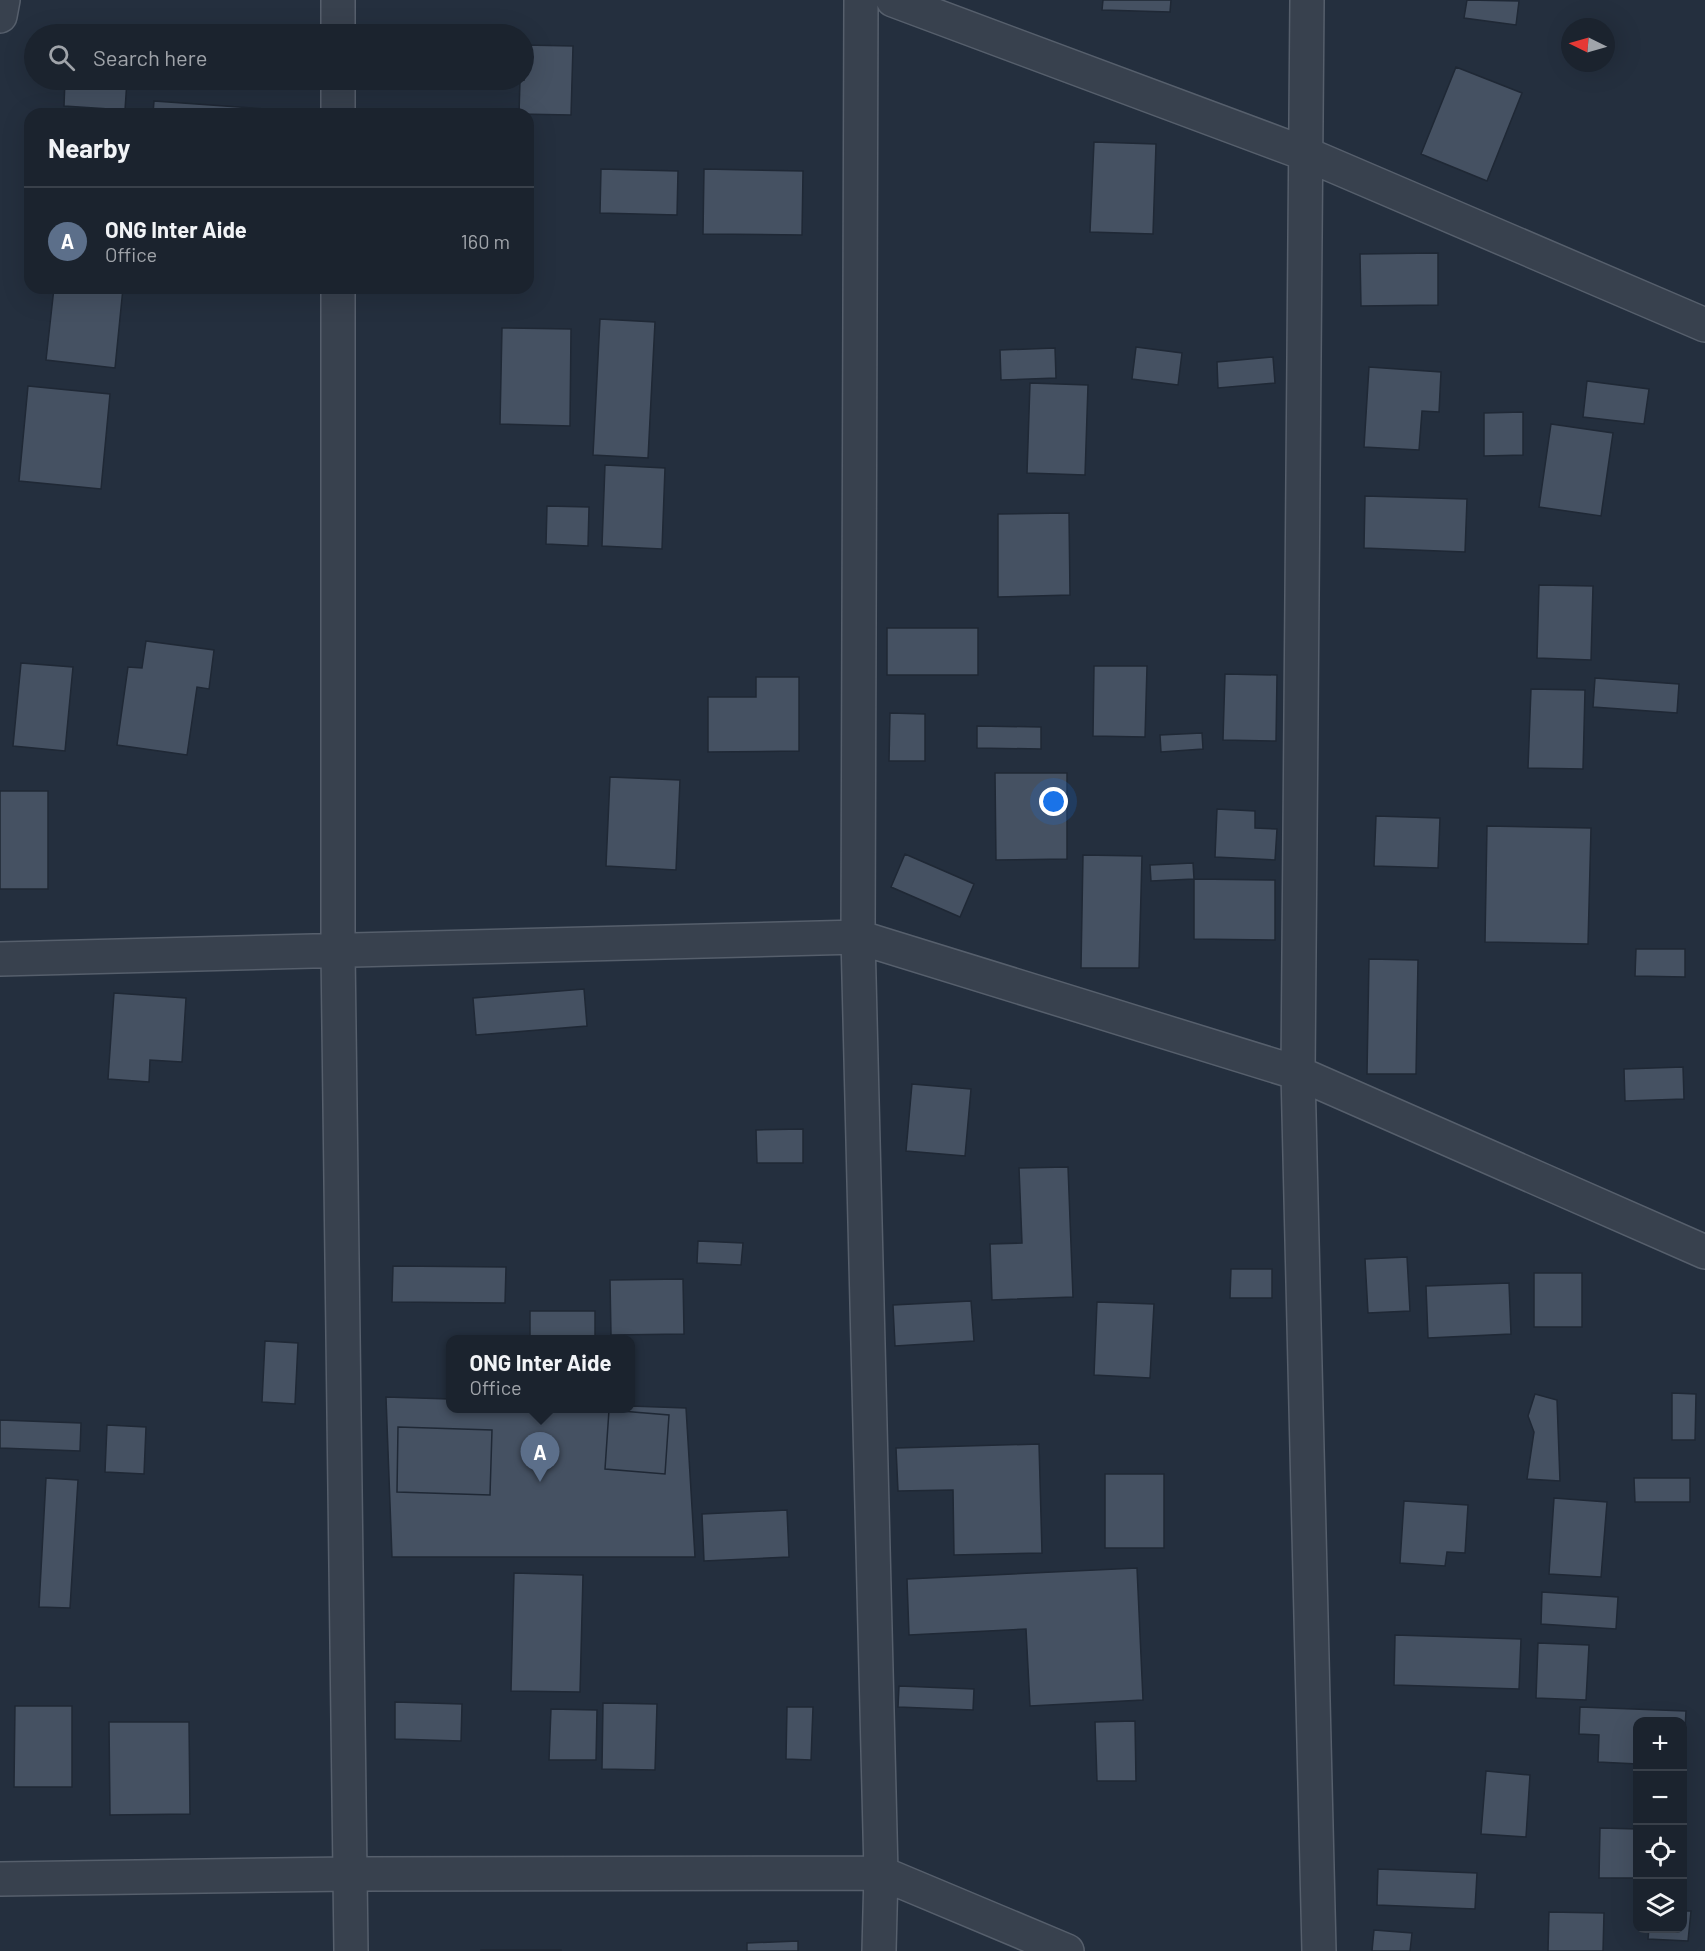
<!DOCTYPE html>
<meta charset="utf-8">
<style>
:root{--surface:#1b232e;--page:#242b36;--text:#f1f3f6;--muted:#a0a4aa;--line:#39404a;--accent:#bca0f2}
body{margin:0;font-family:Barlow,sans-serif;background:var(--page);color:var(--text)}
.controls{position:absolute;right:18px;bottom:18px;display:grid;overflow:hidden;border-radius:12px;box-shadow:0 6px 24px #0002}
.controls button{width:54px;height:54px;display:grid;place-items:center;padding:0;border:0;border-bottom:2px solid var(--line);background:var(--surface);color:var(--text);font:30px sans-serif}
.compass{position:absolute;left:1561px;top:18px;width:54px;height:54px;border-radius:50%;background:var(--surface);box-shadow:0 6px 24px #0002;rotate:275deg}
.you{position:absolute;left:1054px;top:802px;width:21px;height:21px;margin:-15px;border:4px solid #fff;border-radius:50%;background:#1a73e8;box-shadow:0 0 0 9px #1a73e833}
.badge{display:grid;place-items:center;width:39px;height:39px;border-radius:50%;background:var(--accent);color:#fff;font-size:20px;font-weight:700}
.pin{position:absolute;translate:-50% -50px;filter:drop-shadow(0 2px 3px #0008)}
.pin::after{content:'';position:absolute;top:32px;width:21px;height:18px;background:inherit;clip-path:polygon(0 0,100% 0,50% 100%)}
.popup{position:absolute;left:446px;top:1335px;width:189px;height:78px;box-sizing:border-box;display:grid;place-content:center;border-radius:12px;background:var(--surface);filter:drop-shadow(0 2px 4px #0005);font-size:20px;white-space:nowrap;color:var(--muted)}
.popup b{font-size:22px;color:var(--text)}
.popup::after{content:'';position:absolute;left:50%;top:100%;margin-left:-12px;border:12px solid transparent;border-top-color:var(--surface)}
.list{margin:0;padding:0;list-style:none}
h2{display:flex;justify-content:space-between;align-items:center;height:78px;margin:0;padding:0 24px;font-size:26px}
h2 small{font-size:20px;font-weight:400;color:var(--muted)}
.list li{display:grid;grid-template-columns:39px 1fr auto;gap:18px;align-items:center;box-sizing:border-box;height:108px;padding:0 24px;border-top:2px solid var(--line)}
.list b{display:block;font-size:22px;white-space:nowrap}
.list p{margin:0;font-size:20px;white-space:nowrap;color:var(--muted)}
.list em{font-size:20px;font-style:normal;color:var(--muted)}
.icon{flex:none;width:33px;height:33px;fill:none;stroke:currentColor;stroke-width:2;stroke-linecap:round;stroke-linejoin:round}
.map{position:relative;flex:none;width:1705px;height:1951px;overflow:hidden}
.search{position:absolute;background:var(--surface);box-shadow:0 6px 24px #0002;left:24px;top:24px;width:510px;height:66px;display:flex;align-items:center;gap:15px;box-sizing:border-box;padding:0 21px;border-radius:33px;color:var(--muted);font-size:22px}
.panel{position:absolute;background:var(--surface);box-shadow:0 6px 24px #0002;left:24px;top:108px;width:510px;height:186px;border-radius:18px}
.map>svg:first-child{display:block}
.building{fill:#455162;stroke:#1f2835;stroke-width:1.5}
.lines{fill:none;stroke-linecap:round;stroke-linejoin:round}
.minor-casing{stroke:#565f6c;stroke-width:36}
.minor{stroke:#38414e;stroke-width:33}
</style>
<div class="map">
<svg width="1705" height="1951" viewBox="0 0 1705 1951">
<rect width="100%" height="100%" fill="#242f3e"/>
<!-- building -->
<path class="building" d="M1103,0H1171L1170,12L1102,10Z
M1467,0L1519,1L1516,25L1464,18Z
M68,28L130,32V34H68Z
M524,45L573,46L571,115L519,114L520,80H524Z
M1456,67L1522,93L1487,181L1421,154Z
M65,80H127L125,110L64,106Z
M154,101L265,109V114H153Z
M1094,142L1156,144L1153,234L1090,232Z
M601,169L678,171L677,215L600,213Z
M704,169L803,171L802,235L703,234Z
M1438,253V305L1361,306L1360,254Z
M54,288H123L115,368L46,360Z
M600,319L655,322L648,458L593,455Z
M502,328L571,329L570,426L500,424Z
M1136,347L1182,353L1178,385L1132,379Z
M1055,348L1056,378L1001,380L1000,350Z
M1273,357L1275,383L1218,388L1217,362Z
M1369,367L1441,372L1439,412L1422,411L1419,450L1364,447Z
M1587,381L1649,389L1644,424L1583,417Z
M1030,383L1088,385L1085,475L1027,473Z
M28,386L110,394L101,489L19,481Z
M1523,412V455L1484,456V413Z
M1551,424L1613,433L1601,516L1539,507Z
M605,465L665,468L662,549L602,546Z
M1365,496L1467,499L1465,552L1364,548Z
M547,506L589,507L588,546L546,544Z
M1069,513L1070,595L998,597V514Z
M1539,585L1593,586L1591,660L1537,658Z
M887,628H978V675H887Z
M146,641L214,650L209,689L197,687L187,755L117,745L128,667L142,668Z
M21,663L73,667L65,751L13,746Z
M1094,666H1147L1145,737L1093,736Z
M1225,674L1277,675L1276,741L1223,740Z
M756,677H799V751L708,752V697H756Z
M1595,678L1679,684L1677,713L1593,707Z
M1531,689L1585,690L1583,769L1528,768Z
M890,713L925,714V761H889Z
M977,726L1041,727V749L977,748Z
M1202,733L1203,749L1161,752L1160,735Z
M995,773H1067V859L996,860Z
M610,777L680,780L676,870L606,866Z
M0,791H48V889H0Z
M1217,809L1255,811V828L1277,829L1275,860L1215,857Z
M1376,816L1440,818L1438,868L1374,866Z
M1487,826L1591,828L1588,944L1485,942Z
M905,854L974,884L960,917L891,887Z
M1083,855L1142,856L1139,968H1081Z
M1193,863L1194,879L1151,881L1150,865Z
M1194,879L1275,880V940L1194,939Z
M1636,949H1685V977L1635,976Z
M1369,959L1418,960L1416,1074H1367Z
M584,989L587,1026L476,1035L473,998Z
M114,993L186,998L182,1062L150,1060L149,1082L108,1079Z
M1683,1067L1684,1099L1625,1101L1624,1069Z
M912,1084L971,1089L965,1156L906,1151Z
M803,1129V1163H757L756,1130Z
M1068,1167L1073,1297L992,1300L990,1244L1022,1243L1019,1168Z
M698,1241L743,1243L741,1265L697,1263Z
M1407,1257L1410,1311L1368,1313L1365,1259Z
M393,1266L506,1267L505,1303L392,1302Z
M1231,1269H1272V1298H1230Z
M1534,1273H1582V1327H1534Z
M683,1279L684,1334L611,1335L610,1280Z
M1509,1283L1511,1334L1428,1338L1426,1286Z
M971,1301L974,1341L895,1346L893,1305Z
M1097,1302L1154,1304L1150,1378L1094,1375Z
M530,1311H595V1340H530Z
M265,1341L298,1343L295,1404L262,1402Z
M1672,1393L1696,1394L1695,1440H1672Z
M1535,1394L1557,1400L1560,1481L1527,1479L1534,1432L1528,1416Z
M386,1397L450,1399V1408H630V1406L686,1408L695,1557H392Z
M609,1410L669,1415L665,1474L605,1469Z
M0,1420L81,1423L80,1451L0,1448Z
M107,1425L146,1427L144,1474L105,1472Z
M398,1427L492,1430L490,1495L397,1492Z
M1039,1444L1042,1553L954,1555L953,1490L898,1491L896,1448Z
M1105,1474H1164V1548H1105Z
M46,1478L78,1480L70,1608L39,1607Z
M1634,1478H1690V1502H1635Z
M1554,1498L1607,1502L1601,1577L1549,1574Z
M1404,1501L1468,1505L1465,1553L1447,1552L1445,1566L1400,1563Z
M787,1510L789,1557L704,1561L702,1514Z
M1137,1568L1143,1700L1030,1706L1026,1629L909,1635L907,1579Z
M514,1573L583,1575L580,1692L511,1691Z
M1542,1592L1618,1597L1616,1629L1541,1624Z
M1395,1635L1521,1639L1519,1689L1394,1685Z
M1538,1643L1589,1645L1586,1700L1536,1698Z
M899,1686L974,1689L973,1710L898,1707Z
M395,1702L462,1704L461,1741L395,1739Z
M603,1703L657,1704L655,1770L602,1769Z
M15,1706H72V1787H14Z
M787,1707H813L811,1760L786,1759Z
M1580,1707L1686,1711L1683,1766L1682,1722H1638V1764L1598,1762L1599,1735L1579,1734Z
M551,1709L597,1710L596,1760H549Z
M1135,1721L1136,1781H1097L1095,1722Z
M109,1722H189L190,1814L110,1815Z
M1486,1771L1530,1775L1526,1837L1481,1834Z
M1600,1828L1638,1829V1878H1599Z
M1378,1869L1477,1873L1475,1909L1377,1905Z
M1682,1911H1691L1688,1941L1648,1939L1649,1928H1682Z
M1549,1912L1604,1913L1603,1951H1548Z
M1374,1930L1412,1933L1410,1951H1372Z
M798,1941V1951H747V1943Z
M481,1950H561V1951H481Z"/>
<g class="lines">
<defs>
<path id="minor" d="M861,0L858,937L881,1873L879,1951
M893,0L1306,154L1705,325
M1307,0L1298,1073L1319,1951
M0,16L3,0
M338,34V0
M338,114V80
M338,288V951L351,1951
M0,959L858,937L1298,1073L1705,1252
M0,1879L349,1874L881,1873L1067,1951"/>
</defs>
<!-- minor casing -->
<use href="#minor" class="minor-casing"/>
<!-- minor -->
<use href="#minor" class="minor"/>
</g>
</svg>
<div class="controls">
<button>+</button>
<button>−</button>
<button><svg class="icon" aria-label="locate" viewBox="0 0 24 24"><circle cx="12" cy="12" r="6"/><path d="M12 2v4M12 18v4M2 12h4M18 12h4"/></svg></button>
<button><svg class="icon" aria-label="layers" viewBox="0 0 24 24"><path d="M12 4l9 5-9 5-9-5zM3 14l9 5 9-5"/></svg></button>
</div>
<svg class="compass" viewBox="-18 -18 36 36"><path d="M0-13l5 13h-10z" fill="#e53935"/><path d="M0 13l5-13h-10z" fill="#a0a4aa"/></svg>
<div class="you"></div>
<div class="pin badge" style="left:540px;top:1482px;background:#5c6f8a">A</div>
<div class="popup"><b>ONG Inter Aide</b>Office</div>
<div class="search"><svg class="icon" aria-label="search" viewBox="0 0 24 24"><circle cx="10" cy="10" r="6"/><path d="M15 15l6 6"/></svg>Search here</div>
<section class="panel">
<h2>Nearby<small></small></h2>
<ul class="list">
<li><span class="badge" style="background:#5c6f8a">A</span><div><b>ONG Inter Aide</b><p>Office</p></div><em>160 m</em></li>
</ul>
</section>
</div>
